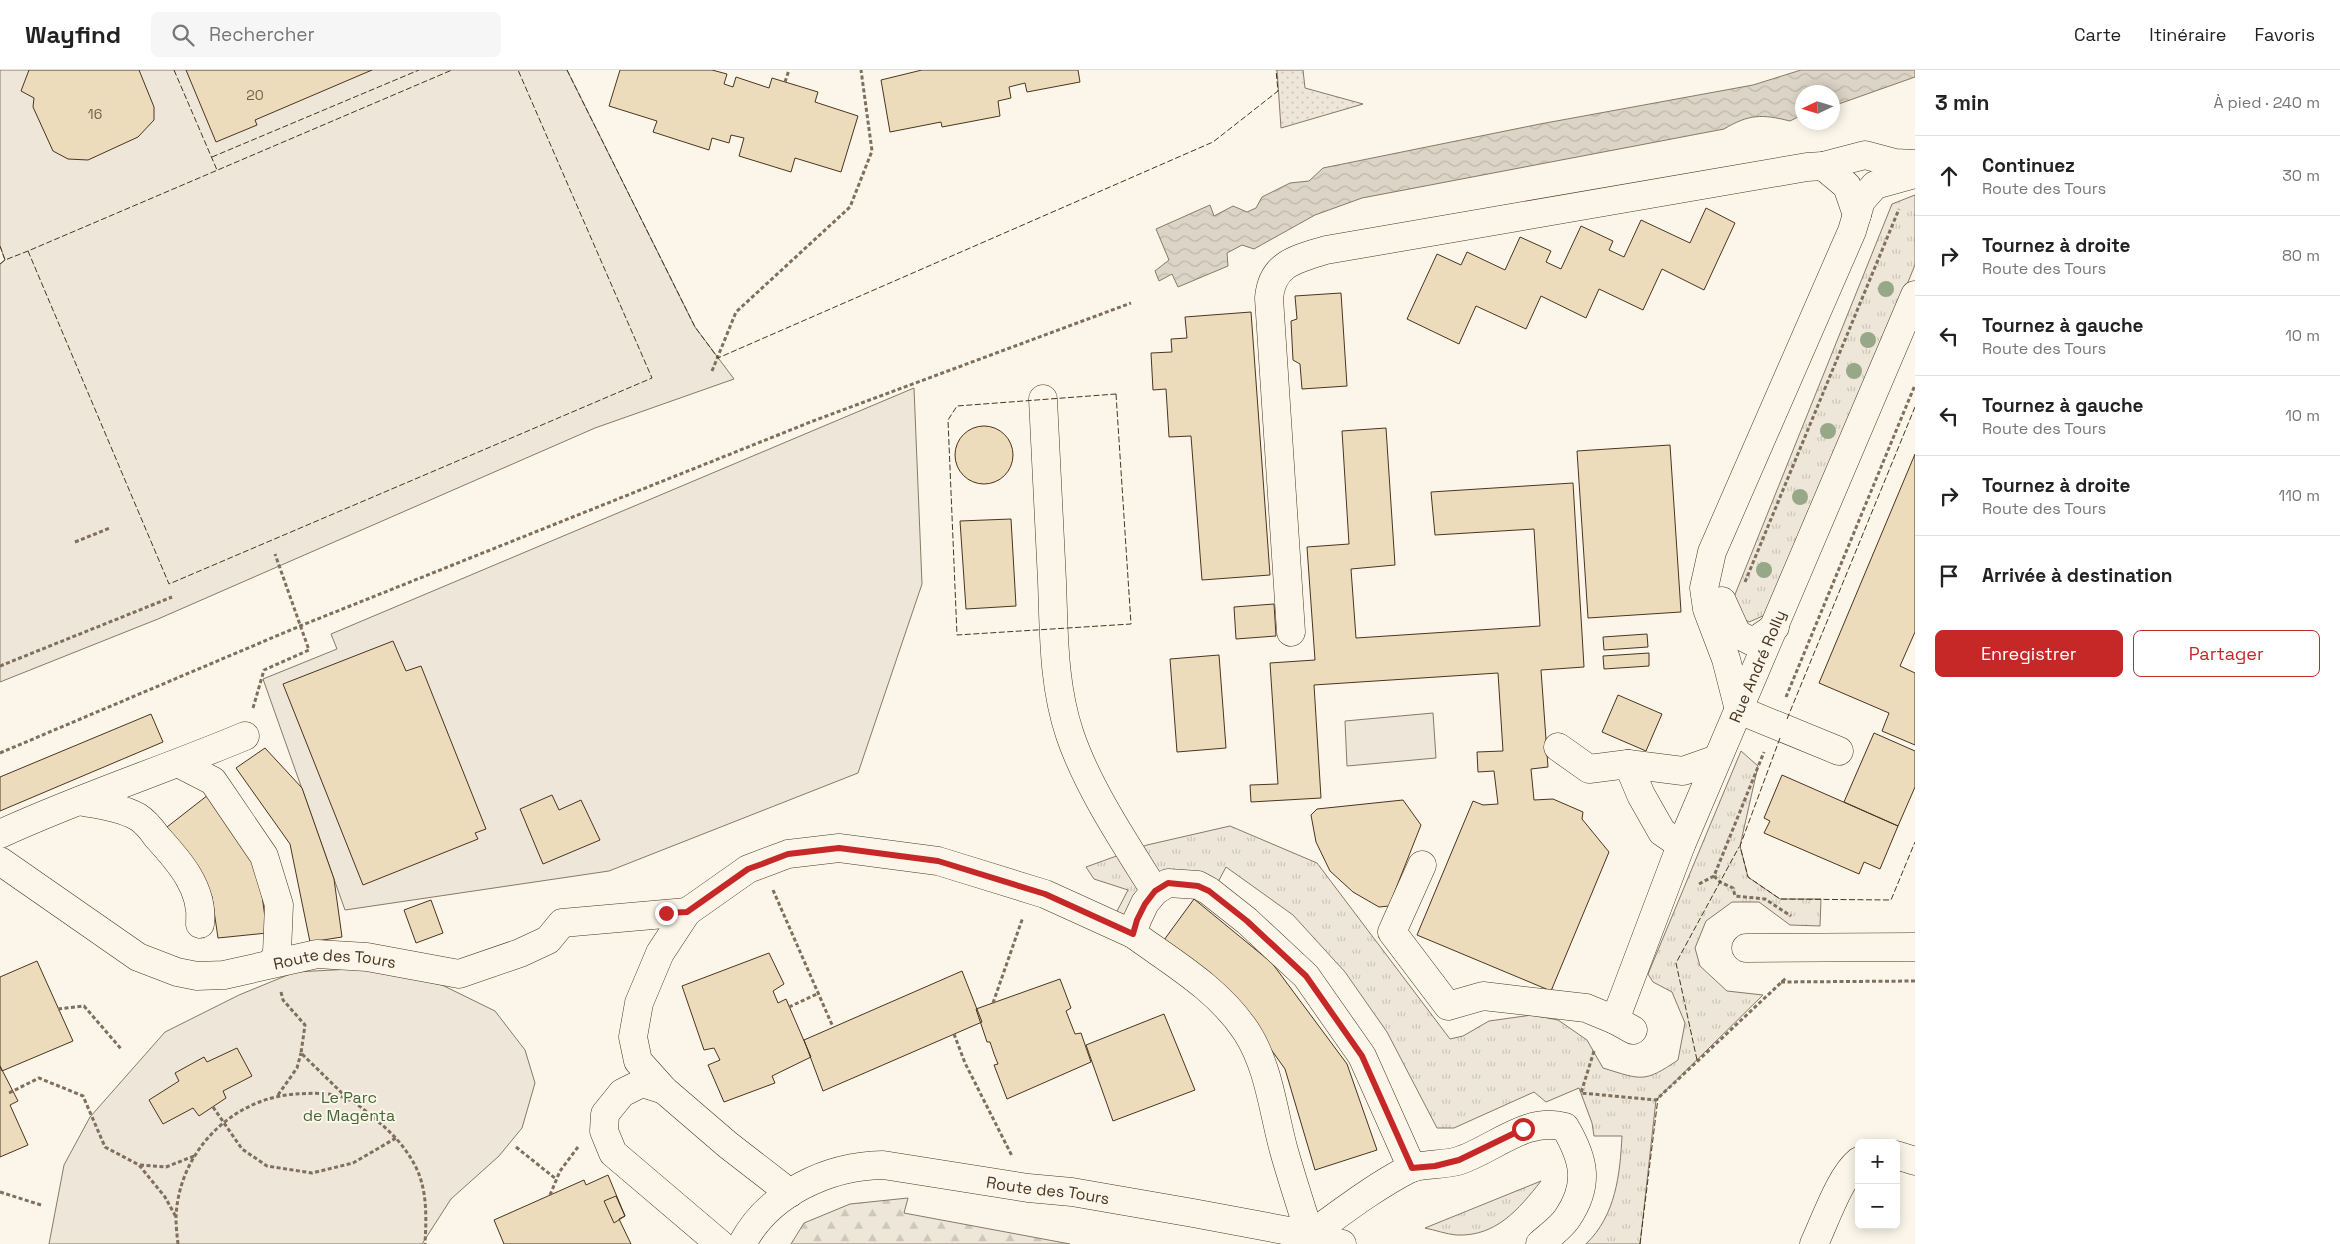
<!DOCTYPE html>
<html lang="fr">
<meta charset="utf-8">
<style>
:root{--surface:#fff;--page:#f6f6f6;--text:#222;--muted:#767676;--line:#e0e0e0;--accent:#c62828}
body{margin:0;font-family:"Space Grotesk",sans-serif;background:var(--page);color:var(--text)}
.controls{position:absolute;right:15px;bottom:15px;display:grid;overflow:hidden;border-radius:8px;box-shadow:0 2px 12px #0003}
.controls button{width:45px;height:45px;display:grid;place-items:center;padding:0;border:0;border-bottom:1px solid var(--line);background:var(--surface);color:var(--text);font:25px sans-serif}
.compass{position:absolute;left:1795px;top:15px;width:45px;height:45px;border-radius:50%;background:var(--surface);box-shadow:0 2px 12px #0003;rotate:266deg}
.stop{position:absolute;width:15px;height:15px;margin:-11px;border:4px solid #c62828;border-radius:50%;background:#fff}
.stop.end{background:#c62828;border-color:#fff;box-shadow:0 1px 5px #0008}
.list{margin:0;padding:0;list-style:none}
h2{display:flex;justify-content:space-between;align-items:center;height:65px;margin:0;padding:0 20px;font-size:21px}
h2 small{font-size:16px;font-weight:400;color:var(--muted)}
.list li{display:grid;grid-template-columns:32px 1fr auto;gap:15px;align-items:center;box-sizing:border-box;height:80px;padding:0 20px;border-top:1px solid var(--line)}
.list b{display:block;font-size:19px;white-space:nowrap}
.list p{margin:0;font-size:16px;white-space:nowrap;color:var(--muted)}
.list em{font-size:16px;font-style:normal;color:var(--muted)}
.actions{display:flex;gap:10px;padding:15px 20px}
.actions a{flex:1;padding:11px 0;border:1px solid var(--accent);border-radius:8px;text-align:center;font-size:18px;color:var(--accent)}
.actions .main{background:var(--accent);color:#fff}
.icon{flex:none;width:28px;height:28px;fill:none;stroke:currentColor;stroke-width:2;stroke-linecap:round;stroke-linejoin:round}
.map{position:relative;flex:none;width:1915px;height:1174px;overflow:hidden}
header{display:flex;align-items:center;gap:30px;box-sizing:border-box;height:70px;padding:0 25px;background:var(--surface);border-bottom:1px solid var(--line)}
header strong{font-size:24px}
nav{display:flex;gap:28px;margin-inline-start:auto;font-size:18px}
.search{width:350px;height:45px;background:var(--page);display:flex;align-items:center;gap:12px;box-sizing:border-box;padding:0 18px;border-radius:8px;color:var(--muted);font-size:19px}
main{display:flex}
aside{flex:1;background:var(--surface)}
.map>svg:first-child{display:block}
.grass{fill:url(#grass-tufts);stroke:#887966}
.forest{fill:url(#forest-firs);stroke:#887966}
.park{fill:#ede6d9;stroke:#887966}
.garden{fill:url(#garden-dots);stroke:#887966}
.water{fill:url(#water-waves);stroke:#887966}
.building{fill:#ecdcbc;stroke:#4a3520}
.lines{fill:none;stroke-linecap:round;stroke-linejoin:round}
.minor-casing{stroke:#4a3520;stroke-width:29}
.path{stroke:#7f6f5c;stroke-width:3;stroke-dasharray:4 2.5;stroke-linecap:butt}
.minor{stroke:#fbf6e9;stroke-width:28}
.fence{stroke:#4a3520;stroke-width:1;stroke-dasharray:6 2.5;stroke-linecap:butt}
.tree{fill:#96a887}
.route{stroke:#c62828;stroke-width:6}
.labels{text-anchor:middle;dominant-baseline:central;stroke-width:4;stroke-linejoin:round;paint-order:stroke}
.number-label{font-size:14px;fill:#725f47}
.street-label{font-size:16px;fill:#4a3520;stroke:#fbf6e9}
.park-label{font-size:16px;fill:#436837;stroke:#fbf6e9}
</style>
<header>
<strong>Wayfind</strong>
<div class="search"><svg class="icon" aria-label="search" viewBox="0 0 24 24"><circle cx="10" cy="10" r="6"/><path d="M15 15l6 6"/></svg>Rechercher</div>
<nav><a>Carte</a><a>Itinéraire</a><a>Favoris</a></nav>
</header>
<main>
<div class="map">
<svg width="1915" height="1174" viewBox="0 0 1915 1174">
<defs>
<pattern id="grass-tufts" width="24" height="20" patternUnits="userSpaceOnUse" patternTransform="scale(1.25)"><rect width="24" height="20" fill="#ede6d9"/><path d="M3 7l-1-3M5 7V3M7 7l1-3M15 17l-1-3M17 17v-4M19 17l1-3" fill="none" stroke="#cdc6ba"/></pattern>
<pattern id="forest-firs" width="22" height="20" patternUnits="userSpaceOnUse" patternTransform="scale(1.25)"><rect width="22" height="20" fill="#ede6d9"/><path d="M5 1l3.5 6h-7zM16 11l3.5 6h-7z" fill="#cdc6ba"/></pattern>
<pattern id="garden-dots" width="8" height="8" patternUnits="userSpaceOnUse" patternTransform="scale(1.25)"><rect width="8" height="8" fill="#ede6d9"/><path d="M2 2h.1M6 6h.1" fill="none" stroke="#cdc6ba" stroke-width="1.8" stroke-linecap="round"/></pattern>
<pattern id="water-waves" width="16" height="10" patternUnits="userSpaceOnUse" patternTransform="scale(1.25)"><rect width="16" height="10" fill="#dcd4c6"/><path d="M0 5q4-4 8 0t8 0" fill="none" stroke="#beb7aa"/></pattern>
</defs>
<rect width="100%" height="100%" fill="#fbf6e9"/>
<!-- grass -->
<path class="grass" d="M1915,125V195L1772,542L1749,552L1736,544L1734,527L1892,134Z
M1741,681L1758,696L1740,776L1748,807L1780,829H1821L1820,856L1790,855L1759,832H1732L1706,851L1695,878L1700,896L1727,921L1763,925L1656,1030L1640,1174H1586C1616,1145 1620,1104 1622,1066H1594L1592,1053L1579,1018L1546,1032L1534,1022L1454,1058H1437L1387,962L1345,902L1293,845L1226,797L1217,814L1174,799L1141,812L1127,850L1115,845L1128,820L1094,809L1086,797L1147,775L1230,756L1317,793L1450,969L1463,966L1489,951L1532,945L1558,950L1587,970L1603,998C1642,1010 1644,1013 1678,990L1685,953L1672,922L1653,912L1648,904Z
M1541,1111C1519,1139 1496,1167 1456,1165C1446,1164 1435,1160 1425,1158Z"/>
<!-- forest -->
<path class="forest" d="M908,1128L904,1143L1070,1174H791L804,1153L850,1134Z"/>
<!-- park -->
<path class="park" d="M0,0H567L695,257L734,309L595,358L158,549L0,612V194L5,190L0,176Z
M914,318L922,514L858,703L609,801L345,840L263,609L337,579L331,564Z
M1433,643L1436,688L1347,696L1345,651Z
M371,898L442,915L495,941L525,980L535,1013L522,1058L499,1086L451,1129L422,1174H49L64,1095L90,1047L165,962L239,925L295,902Z"/>
<!-- garden -->
<path class="garden" d="M1277,0H1303L1305,18L1363,34L1281,58Z"/>
<!-- water -->
<path class="water" d="M1801,0H1915V7L1833,36L1832,22H1802V45L1790,51C1762,44 1749,44 1724,59L1362,128L1315,145L1254,179L1242,175L1227,183L1228,196L1178,217L1172,204L1159,211L1155,201L1169,190L1156,159L1210,135L1214,146L1233,136L1247,142L1256,138L1262,127L1290,113L1309,111L1323,98L1540,54L1753,15Z"/>
<!-- building -->
<path class="building" d="M29,0H139L154,37V50L138,67L88,90L68,89L53,81L33,37L34,28L21,21Z
M186,0H372L255,50L257,55L216,72Z
M620,0H712L727,4L724,14L733,17L736,7L769,18L772,8L818,22L815,32L858,46L841,102L795,88L791,102L739,86L744,68L731,65L729,73L712,68L709,80L653,62L657,51L609,36Z
M922,0H1078L1080,12L1027,22L1025,13L1009,17L1011,28L998,31L1000,46L942,57L941,52L890,62L881,10Z
M1706,138L1735,153L1704,220L1662,199L1643,240L1599,219L1586,248L1541,226L1526,259L1476,236L1459,274L1407,249L1437,184L1461,195L1467,182L1505,200L1520,167L1551,181L1546,192L1561,199L1581,156L1613,171L1609,180L1624,187L1641,150L1690,173Z
M1341,223L1347,316L1302,319L1300,294L1293,290L1291,251L1297,249L1295,226Z
M1251,242L1270,505L1202,510L1191,366L1169,367L1166,319L1153,320L1151,283L1172,282L1171,269L1187,268L1185,247Z
M955 385a29 29 0 1 1 58 0a29 29 0 1 1-58 0Z
M1386,358L1395,495L1351,499L1356,568L1540,556L1534,459L1435,465L1431,422L1573,413L1584,597L1541,600L1548,697L1531,699L1534,730L1553,729L1583,742L1582,749L1609,782L1551,921L1417,865L1473,731L1483,735L1498,734L1494,701L1478,702L1477,682L1503,681L1498,603L1314,615L1321,728L1251,732L1250,715L1278,714L1270,593L1315,590L1307,477L1349,474L1342,361Z
M1670,375L1681,542L1588,548L1577,381Z
M1915,384V562L1900,596L1915,603V675L1882,661L1889,643L1819,613Z
M1011,449L1016,536L966,539L960,451Z
M1274,534L1276,566L1236,569L1234,537Z
M1647,564L1648,577L1604,580L1603,567Z
M393,571L406,601L421,596L486,759L475,763L478,769L363,815L283,614Z
M1649,583V596L1604,599L1603,586Z
M1219,585L1226,678L1177,682L1170,589Z
M1618,625L1662,644L1646,681L1602,662Z
M151,644L163,672L0,741V707Z
M1874,663L1915,681V717L1898,756L1844,732Z
M265,678L302,718L334,809L342,867L310,872L290,774L236,698Z
M1782,705L1898,756L1880,799L1864,792L1859,804L1764,763L1770,751L1764,748Z
M208,725L249,782L262,825L267,863L218,868L212,827L201,802L167,757Z
M552,725L559,740L581,730L600,770L543,794L520,739Z
M1403,730L1421,755L1389,836L1379,837L1353,822L1330,801L1316,772L1311,745L1317,739Z
M1194,829L1272,893L1347,994L1377,1080L1315,1100L1285,999L1228,919L1164,870Z
M431,830L443,863L416,873L404,840Z
M769,883L784,914L773,921L778,933L786,929L811,987L772,1006L775,1013L724,1032L708,995L720,990L714,978L704,980L682,916Z
M37,891L73,971L2,1001L0,996V907Z
M962,901L982,952L823,1021L804,970Z
M1060,909L1071,938L1066,941L1075,964L1081,963L1091,992L1007,1029L994,995L998,994L994,984L990,972H987L976,939Z
M1164,944L1195,1020L1113,1051L1086,975Z
M237,978L252,1006L223,1021L226,1028L199,1046L193,1038L163,1054L149,1030L179,1011L175,1003L204,987L207,992Z
M0,996L18,1031L10,1035L28,1075L0,1087Z
M608,1105L625,1146L619,1149L631,1174H504L494,1150L584,1110L586,1115Z
M616,1126L625,1146L614,1153L604,1131Z"/>
<g class="lines">
<defs>
<g id="minor">
<path d="M1823,96L1847,116L1857,145"/>
<path d="M1043,329C1046,390 1049,451 1052,511C1054,563 1053,615 1070,665C1088,718 1125,773 1155,821"/>
<path d="M1722,531L1737,564L1753,572L1775,557"/>
<path d="M1291,562L1269,228C1272,193 1297,189 1326,180L1807,97L1823,96L1865,85L1895,93L1915,94"/>
<path d="M1739,640L1726,589L1707,539L1704,518L1712,482L1852,161L1861,131L1875,115L1915,104"/>
<path d="M1739,640L1839,681"/>
<path d="M1558,677L1589,699L1628,694L1683,701L1717,689"/>
<path d="M180,694L213,711L264,786L279,835L277,882L273,893"/>
<path d="M1628,694L1641,725L1662,762L1681,775"/>
<path d="M79,731C99,735 120,737 138,747C146,752 152,760 157,767C179,791 204,819 200,854"/>
<path d="M0,764C80,727 164,700 245,666"/>
<path id="s1" d="M0,791L138,887L177,902L197,906L224,905L317,884L367,887L459,904L520,883L548,870L562,853L687,842"/>
<path d="M1422,795L1392,862L1448,936L1483,926L1586,938L1615,950"/>
<path d="M1746,878L1915,877"/>
<path id="s2" d="M1633,960L1615,950L1681,775L1915,225"/>
<path d="M664,1020L642,1013L622,1023L605,1044L604,1061L613,1083L720,1174"/>
<path d="M1896,1085L1915,1091"/>
<path d="M790,1123L728,1075L664,1020L638,991L633,967L639,933L660,883L687,842L748,799L788,784L839,778L938,791L1045,824L1133,864"/>
<path d="M1310,1165C1301,1137 1292,1109 1284,1081C1273,1041 1269,996 1246,961C1218,919 1173,893 1133,864L1137,850L1145,833L1155,821L1168,813L1198,815L1209,821L1247,851L1306,906L1362,986L1412,1098"/>
<path d="M1310,1165C1342,1142 1374,1117 1409,1099C1419,1094 1445,1095 1458,1091C1493,1080 1526,1046 1565,1057C1584,1089 1590,1114 1568,1147C1562,1157 1549,1166 1540,1174"/>
<path id="s3" d="M742,1174C769,1123 828,1096 883,1095L1028,1118L1072,1122L1193,1143L1310,1165L1342,1174"/>
<path d="M1814,1174C1825,1151 1840,1106 1859,1091"/>
</g>
</defs>
<!-- minor casing -->
<use href="#minor" class="minor-casing"/>
<!-- path -->
<path class="path" d="M785,12L789,0
M712,301L736,242L850,137L872,81L861,0
M75,472L110,458
M1745,512L1899,139
M0,596L172,527
M1786,627L1915,315
M253,638L264,600L309,580L275,484
M0,683L300,556L813,351L1131,233
M1714,806L1720,812L1733,818L1735,826L1765,829L1791,846
M1699,814L1714,806L1764,682
M773,820L833,957
M1781,912L1915,911
M281,922L283,930L305,955L301,983L347,1028
M993,933L1023,847
M789,937L819,923
M58,939L84,936L122,980
M954,964L965,993L1012,1086
M1594,981L1581,1023L1656,1030L1786,908
M9,1023L39,1008L83,1026L105,1077L139,1095L165,1127L176,1147
M278,1025L297,998L301,983
M213,1037L242,1079L267,1096L312,1103L353,1093L396,1068
M516,1077L556,1109
M140,1095L166,1097L194,1086
M0,1122L41,1135
M550,1125L560,1101L578,1077
M178,1174C177,1165 176,1156 176,1148C178,1082 232,1028 296,1024C313,1023 334,1022 349,1030C361,1036 372,1046 382,1055C399,1069 417,1092 422,1114C427,1133 426,1154 425,1174"/>
<!-- minor -->
<use href="#minor" class="minor"/>
<!-- fence -->
<path class="fence" d="M174,0L217,100
M567,0L695,257L718,288L1213,72L1278,21L1276,0
M212,87L419,0
M0,176L5,190L28,181L452,0
M28,181L169,514L652,308L518,0
M0,194L5,190
M1116,324L1131,554L957,565L948,350L957,336Z
M1787,649L1915,337
M1780,668L1740,776L1748,807L1780,829L1891,830L1915,772
M1697,990L1676,893L1739,777
M1640,1174L1658,1028"/>
</g>
<!-- trees -->
<g class="tree">
<circle cx="1886" cy="219" r="8"/>
<circle cx="1868" cy="270" r="8"/>
<circle cx="1854" cy="301" r="8"/>
<circle cx="1828" cy="361" r="8"/>
<circle cx="1800" cy="427" r="8"/>
<circle cx="1764" cy="500" r="8"/>
</g>
<g class="lines">
<!-- route -->
<path class="route" d="M666,843L687,842L748,799L762,794L788,784L839,778L938,791L1045,824L1133,864L1137,850L1145,834L1155,821L1168,813L1198,816L1209,821L1247,851L1306,906L1362,986L1412,1098L1435,1096L1459,1090L1523,1059"/>
</g>
<g class="labels">
<!-- number labels -->
<g class="number-label">
<text x="255" y="25">20</text>
<text x="95" y="44">16</text>
</g>
<!-- street labels -->
<g class="street-label">
<text stroke="none"><textPath href="#s2" startOffset="402">Rue André Rolly</textPath></text>
<text stroke="none"><textPath href="#s1" startOffset="370">Route des Tours</textPath></text>
<text stroke="none"><textPath href="#s3" startOffset="336">Route des Tours</textPath></text>
</g>
<!-- park labels -->
<g class="park-label">
<text x="349" y="1027">Le Parc<tspan x="349" dy="18">de Magenta</tspan></text>
</g>
</g>
</svg>
<div class="controls">
<button>+</button>
<button>−</button>
</div>
<svg class="compass" viewBox="-18 -18 36 36"><path d="M0-13l5 13h-10z" fill="#e53935"/><path d="M0 13l5-13h-10z" fill="#767676"/></svg>
<div class="stop" style="left:1523px;top:1059px"></div>
<div class="stop end" style="left:666px;top:843px"></div>
</div>
<aside>
<h2>3 min<small>À pied · 240 m</small></h2>
<ul class="list">
<li><svg class="icon" aria-label="ahead" viewBox="0 0 24 24"><path d="M12 20V5M6 11l6-6 6 6"/></svg><div><b>Continuez</b><p>Route des Tours</p></div><em>30 m</em></li>
<li><svg class="icon" aria-label="right" viewBox="0 0 24 24"><path d="M7 20v-9h11M14 6l5 5-5 5"/></svg><div><b>Tournez à droite</b><p>Route des Tours</p></div><em>80 m</em></li>
<li><svg class="icon" aria-label="left" viewBox="0 0 24 24"><path d="M17 20v-9H6M10 6l-5 5 5 5"/></svg><div><b>Tournez à gauche</b><p>Route des Tours</p></div><em>10 m</em></li>
<li><svg class="icon" aria-label="left" viewBox="0 0 24 24"><path d="M17 20v-9H6M10 6l-5 5 5 5"/></svg><div><b>Tournez à gauche</b><p>Route des Tours</p></div><em>10 m</em></li>
<li><svg class="icon" aria-label="right" viewBox="0 0 24 24"><path d="M7 20v-9h11M14 6l5 5-5 5"/></svg><div><b>Tournez à droite</b><p>Route des Tours</p></div><em>110 m</em></li>
<li><svg class="icon" aria-label="arrive" viewBox="0 0 24 24"><path d="M6 21V4h12l-3 4 3 4H6"/></svg><div><b>Arrivée à destination</b></div></li>
</ul>
<div class="actions"><a class="main">Enregistrer</a><a>Partager</a></div>
</aside>
</main>
